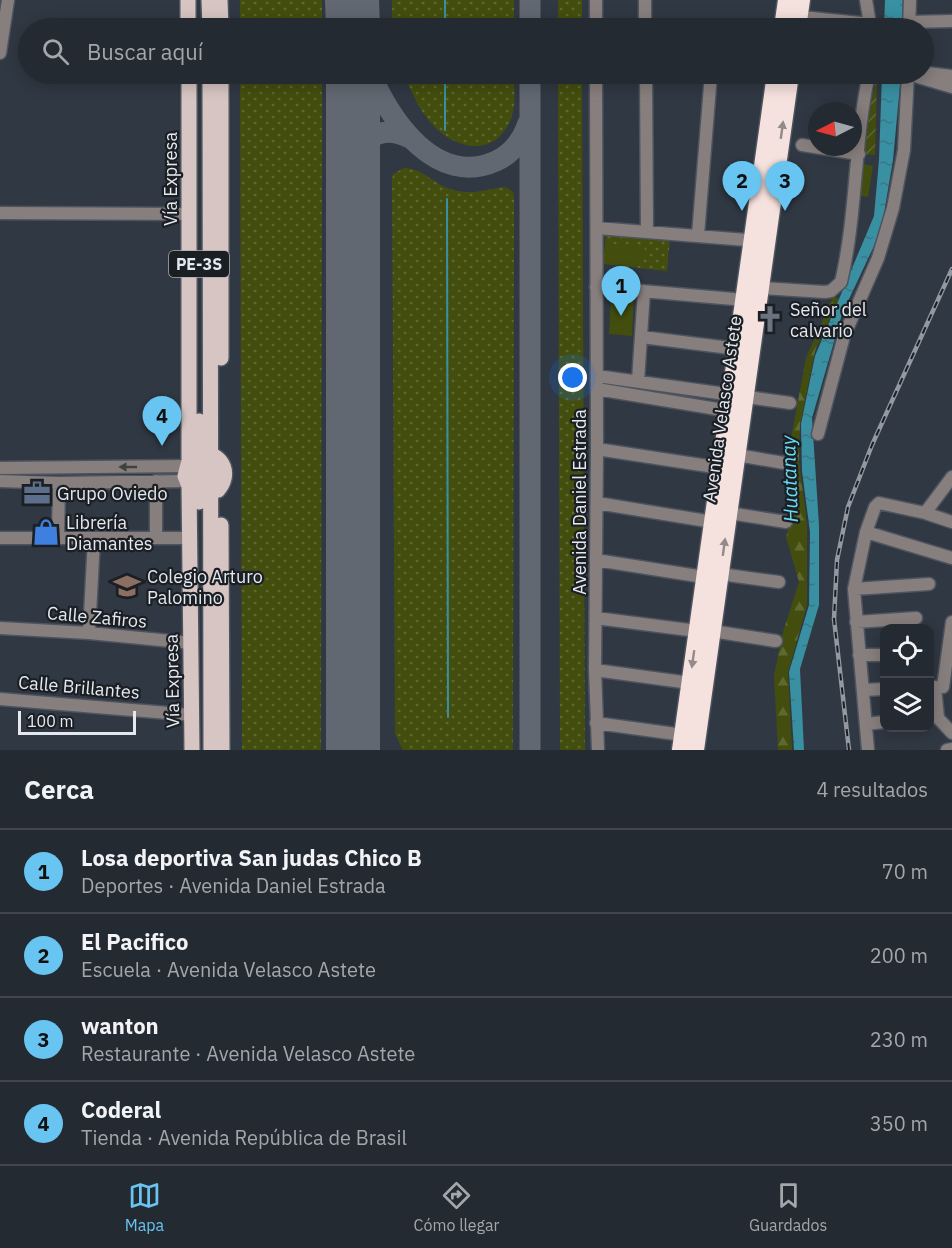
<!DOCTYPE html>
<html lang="es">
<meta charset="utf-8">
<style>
:root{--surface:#242a32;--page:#2c323a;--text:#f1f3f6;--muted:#a3a7ac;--line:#41464d;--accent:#68c4f0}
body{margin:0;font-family:"IBM Plex Sans",sans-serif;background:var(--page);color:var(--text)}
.controls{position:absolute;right:18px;bottom:18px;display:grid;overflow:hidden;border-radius:12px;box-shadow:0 3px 15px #0003}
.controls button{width:54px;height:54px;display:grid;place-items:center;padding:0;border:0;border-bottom:2px solid var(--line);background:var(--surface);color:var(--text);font:30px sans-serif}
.compass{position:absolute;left:808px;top:102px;width:54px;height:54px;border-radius:50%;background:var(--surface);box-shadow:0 3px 15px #0003;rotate:264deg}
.scale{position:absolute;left:18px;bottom:15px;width:118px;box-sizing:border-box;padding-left:6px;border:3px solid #e4e9f0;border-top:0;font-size:16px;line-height:21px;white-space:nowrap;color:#e4e9f0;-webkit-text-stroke:4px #1b1f24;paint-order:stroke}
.you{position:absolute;left:573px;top:378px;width:21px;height:21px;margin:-15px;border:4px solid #fff;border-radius:50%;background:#1a73e8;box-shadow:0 0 0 9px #1a73e833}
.badge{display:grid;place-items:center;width:39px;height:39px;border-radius:50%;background:var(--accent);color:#111;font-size:20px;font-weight:700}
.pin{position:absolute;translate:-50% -50px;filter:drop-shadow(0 2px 3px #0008)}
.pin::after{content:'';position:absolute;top:32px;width:21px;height:18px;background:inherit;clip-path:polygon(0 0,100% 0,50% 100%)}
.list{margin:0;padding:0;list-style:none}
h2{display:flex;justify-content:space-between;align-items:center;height:78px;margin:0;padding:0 24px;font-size:26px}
h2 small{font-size:20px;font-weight:400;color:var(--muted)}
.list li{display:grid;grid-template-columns:39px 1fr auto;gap:18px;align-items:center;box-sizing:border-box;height:84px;padding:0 24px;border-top:2px solid var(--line)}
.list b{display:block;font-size:22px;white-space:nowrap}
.list p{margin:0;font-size:20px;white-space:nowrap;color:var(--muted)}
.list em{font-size:20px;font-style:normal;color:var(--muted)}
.icon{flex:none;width:33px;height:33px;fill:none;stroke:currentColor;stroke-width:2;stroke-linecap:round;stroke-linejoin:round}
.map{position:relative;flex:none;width:952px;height:750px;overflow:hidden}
.search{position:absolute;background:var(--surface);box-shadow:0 3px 15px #0003;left:18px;right:18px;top:18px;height:66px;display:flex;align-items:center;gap:15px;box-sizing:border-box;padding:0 21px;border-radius:33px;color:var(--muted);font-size:22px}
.sheet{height:414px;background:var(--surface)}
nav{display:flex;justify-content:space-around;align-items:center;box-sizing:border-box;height:84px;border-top:2px solid var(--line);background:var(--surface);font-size:16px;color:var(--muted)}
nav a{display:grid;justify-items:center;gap:3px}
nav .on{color:var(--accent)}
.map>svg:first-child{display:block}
.grass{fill:url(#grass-dots)}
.forest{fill:url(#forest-firs)}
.garden{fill:url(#garden-furrows)}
.pitch{fill:#434e0e}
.water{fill:url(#water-ripples)}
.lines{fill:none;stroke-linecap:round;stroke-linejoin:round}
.stream{stroke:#3890a2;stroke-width:2}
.taxiway{stroke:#626872;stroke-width:21}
.runway{stroke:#626872;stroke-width:54}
.minor-casing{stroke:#4d545f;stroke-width:15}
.major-casing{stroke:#4d545f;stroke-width:18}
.highway-casing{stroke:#4d545f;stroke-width:21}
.minor{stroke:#877f7d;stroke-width:12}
.major{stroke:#d6c5c3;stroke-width:15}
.highway{stroke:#f5e1de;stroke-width:18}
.rail-casing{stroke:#9399a2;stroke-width:4.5}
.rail{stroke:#1b1f24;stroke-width:2;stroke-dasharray:7;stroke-linecap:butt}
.oneway{fill:#938a8a}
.oneway2{fill:#414143}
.labels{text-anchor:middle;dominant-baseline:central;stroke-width:4.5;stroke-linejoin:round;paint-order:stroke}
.shield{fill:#1b1f24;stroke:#a8acb3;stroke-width:1.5}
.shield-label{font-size:16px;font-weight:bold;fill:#e4e9f0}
.street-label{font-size:18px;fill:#e4e9f0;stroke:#1b1f24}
.poi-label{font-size:18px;fill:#e4e9f0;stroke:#1b1f24;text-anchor:start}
.water-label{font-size:20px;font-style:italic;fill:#67dcf6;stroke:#1b1f24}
</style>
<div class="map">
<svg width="952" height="750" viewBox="0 0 952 750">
<defs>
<pattern id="grass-dots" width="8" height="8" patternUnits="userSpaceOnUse" patternTransform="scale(1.5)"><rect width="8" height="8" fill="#434e0e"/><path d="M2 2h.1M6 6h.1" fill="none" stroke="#5e6831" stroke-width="1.8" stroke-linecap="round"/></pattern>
<pattern id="forest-firs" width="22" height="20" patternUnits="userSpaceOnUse" patternTransform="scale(1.5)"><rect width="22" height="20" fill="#434e0e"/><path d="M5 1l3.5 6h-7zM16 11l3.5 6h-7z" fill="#5e6831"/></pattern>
<pattern id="garden-furrows" width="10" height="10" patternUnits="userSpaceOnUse" patternTransform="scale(1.5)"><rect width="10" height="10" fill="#434e0e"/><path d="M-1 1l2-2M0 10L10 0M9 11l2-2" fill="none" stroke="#5e6831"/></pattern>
<pattern id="water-ripples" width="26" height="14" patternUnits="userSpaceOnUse" patternTransform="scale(1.5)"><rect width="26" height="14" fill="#3890a2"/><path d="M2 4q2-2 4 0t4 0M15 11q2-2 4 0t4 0" fill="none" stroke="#3c7682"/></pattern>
</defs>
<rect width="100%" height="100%" fill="#303843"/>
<!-- grass -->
<path class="grass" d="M240,0H322V28H240Z
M392,0H514V28H392Z
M558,0H582V28H558Z
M240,74H322L321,750H242Z
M404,74H514C514,87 516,103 512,116C497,158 457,152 431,123C418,108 411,91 404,74Z
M558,74H582L585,750H560Z
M404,168C422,168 434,184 450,189C471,196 487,189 506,187L513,192L514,196L513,750H403L395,734L392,180L393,174Z
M606,234L670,238L667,271L603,264Z"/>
<!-- forest -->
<path class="forest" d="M833,296L839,299L815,351L800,425L799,461L807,524V605L788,672L792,750H778L774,676L782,635L799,582L786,537L791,520L789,449L806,358Z"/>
<!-- garden -->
<path class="garden" d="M877,76L875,155L860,154Z"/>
<!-- pitch -->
<path class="pitch" d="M858,163L873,166L868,197L853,194Z
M608,244L645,246L643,266L606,264Z
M634,296L632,336L609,334L611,298Z"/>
<!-- water -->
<path class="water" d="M885,0H903L902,28H884Z
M882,74H901L893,160L881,231L842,314L812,418L819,525V605L800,669L804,750H794L789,672L809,605L810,532L802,471L801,424L815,356L874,216L879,160Z"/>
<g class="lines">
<!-- stream -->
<path class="stream" d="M445,28V0
M445,130V74
M447,199L448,717"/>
<!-- taxiway -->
<path class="taxiway" d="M530,0V28
M353,10L357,28
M371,74C390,121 437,188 496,161C512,154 523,139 528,123
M530,74V750
M353,174C357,141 378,122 410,138
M353,748L354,750"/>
<!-- runway -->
<path class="runway" d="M352,0L353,28
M353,74V750"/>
<defs>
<path id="minor" d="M596,0V28
M645,0V28
M866,0L870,24
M792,16L870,24L871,28
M909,22L952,21
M909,28L910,0
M0,53L8,0
M927,73L952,76
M596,74L597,449L595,670L598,750
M646,74L647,232
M898,74L915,76L952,87
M802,145L859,154
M0,213L189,214
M597,228L759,241
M698,235L711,74
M596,287L745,300
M761,288L825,292L831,291L841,282C857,214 854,142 869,74
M642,337L738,349
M597,376L790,403
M638,381L644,291
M597,389L729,411
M818,434L844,336L878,258L893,208L904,150L908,74
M597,449L721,468
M737,455L784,463
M0,468L186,466
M0,481L59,483L186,481
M156,481V538
M597,503L713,522
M729,513L786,522
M925,513L952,477
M866,532L875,507L879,503L925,513L952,522
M0,538H190
M58,539L59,483
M596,560L710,578
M720,574L779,582
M854,589L929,584
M596,618L697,631
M856,622L916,618
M0,628L89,633L191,643
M712,631L776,641
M89,633L94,539
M859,655H884
M595,670L690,683
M935,687L938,718L952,733
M943,687L952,622
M863,690L884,689
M0,699L192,715
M596,723L683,735
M866,724L884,722
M868,750L854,589L866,532L952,558
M947,750L952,749"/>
<path id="major" d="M188,0V28
M209,0L210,28
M220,0L221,28
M189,74V461L185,476L189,486L192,750
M210,74L211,750
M221,358V74
M199,421V502
M204,453C224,455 231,475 218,490L204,494
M221,525L222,750"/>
<path id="highway" d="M783,28L787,0
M797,28L801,0
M681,750L776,74
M695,750L790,74"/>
</defs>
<!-- minor casing -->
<use href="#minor" class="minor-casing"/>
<!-- major casing -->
<use href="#major" class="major-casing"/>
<!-- highway casing -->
<use href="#highway" class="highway-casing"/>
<!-- minor -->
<use href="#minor" class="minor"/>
<!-- major -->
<use href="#major" class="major"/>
<!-- highway -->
<use href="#highway" class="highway"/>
<defs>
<path id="rail" d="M849,750L834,619L837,560L848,507L872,445L952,269"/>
</defs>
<!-- rail casing -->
<use href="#rail" class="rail-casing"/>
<!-- rail -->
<use href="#rail" class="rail"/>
</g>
<!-- one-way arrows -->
<defs><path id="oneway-solid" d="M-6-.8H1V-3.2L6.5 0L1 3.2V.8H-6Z" transform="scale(1.5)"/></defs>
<g class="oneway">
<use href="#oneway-solid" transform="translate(782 130) rotate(-82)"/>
<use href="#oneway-solid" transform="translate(724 547) rotate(-82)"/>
<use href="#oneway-solid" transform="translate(693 659) rotate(98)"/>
</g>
<use class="oneway2" href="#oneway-solid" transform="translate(128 467) rotate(180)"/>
<!-- icons -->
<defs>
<symbol id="church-bare" viewBox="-9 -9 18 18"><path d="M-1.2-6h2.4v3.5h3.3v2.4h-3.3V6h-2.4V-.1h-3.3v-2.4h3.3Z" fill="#6b7280" stroke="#1b1f24" stroke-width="2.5" paint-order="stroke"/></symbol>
<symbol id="office-bare" viewBox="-9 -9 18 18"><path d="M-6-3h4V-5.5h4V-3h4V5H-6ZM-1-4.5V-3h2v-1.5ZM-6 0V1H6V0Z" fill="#5c6f8a" stroke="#1b1f24" stroke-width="2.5" paint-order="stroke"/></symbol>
<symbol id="shop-bare" viewBox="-9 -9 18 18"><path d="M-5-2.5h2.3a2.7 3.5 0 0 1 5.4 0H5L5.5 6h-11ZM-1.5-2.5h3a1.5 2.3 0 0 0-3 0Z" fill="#3f7fe0" stroke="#1b1f24" stroke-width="2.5" paint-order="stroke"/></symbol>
<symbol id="school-bare" viewBox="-9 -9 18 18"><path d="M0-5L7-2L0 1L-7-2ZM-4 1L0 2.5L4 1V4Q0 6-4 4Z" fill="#8d6e63" stroke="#1b1f24" stroke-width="2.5" paint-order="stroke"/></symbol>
</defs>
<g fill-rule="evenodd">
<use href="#church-bare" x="751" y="300" width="38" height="38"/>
<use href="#office-bare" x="18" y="474" width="38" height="38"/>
<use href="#shop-bare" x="27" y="513" width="38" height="38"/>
<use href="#school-bare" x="108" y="567" width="38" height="38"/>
</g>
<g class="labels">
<!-- shield labels -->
<rect class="shield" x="169" y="251" width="60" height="26" rx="4.5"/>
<g class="shield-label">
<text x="199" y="264">PE-3S</text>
</g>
<!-- street labels -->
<g class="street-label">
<text transform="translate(170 179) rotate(-90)">Vía Expresa</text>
<text transform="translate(722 409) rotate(-82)">Avenida Velasco Astete</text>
<text transform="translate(579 502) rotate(-90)">Avenida Daniel Estrada</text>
<text transform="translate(97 617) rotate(5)">Calle Zafiros</text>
<text transform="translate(172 681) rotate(-91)">Vía Expresa</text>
<text transform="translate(79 687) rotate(5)">Calle Brillantes</text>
</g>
<!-- poi labels -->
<g class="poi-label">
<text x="790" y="309">Señor del<tspan x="790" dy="21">calvario</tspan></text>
<text x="57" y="493">Grupo Oviedo</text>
<text x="66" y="522">Librería<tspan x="66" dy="21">Diamantes</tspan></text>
<text x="147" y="576">Colegio Arturo<tspan x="147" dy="21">Palomino</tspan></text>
</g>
<!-- water labels -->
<g class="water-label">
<text transform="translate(789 479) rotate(-92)">Huatanay</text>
</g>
</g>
</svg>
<div class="controls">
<button><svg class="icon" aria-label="locate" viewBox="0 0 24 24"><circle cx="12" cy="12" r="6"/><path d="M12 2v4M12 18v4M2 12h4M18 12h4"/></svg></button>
<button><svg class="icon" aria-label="layers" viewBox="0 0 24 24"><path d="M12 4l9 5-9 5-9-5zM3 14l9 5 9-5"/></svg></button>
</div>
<svg class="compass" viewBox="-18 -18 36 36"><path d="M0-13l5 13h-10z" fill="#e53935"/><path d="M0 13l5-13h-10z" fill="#a3a7ac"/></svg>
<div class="scale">100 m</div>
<div class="you"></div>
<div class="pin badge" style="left:621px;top:316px">1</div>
<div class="pin badge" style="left:742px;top:211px">2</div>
<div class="pin badge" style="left:785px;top:211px">3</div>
<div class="pin badge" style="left:162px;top:446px">4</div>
<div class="search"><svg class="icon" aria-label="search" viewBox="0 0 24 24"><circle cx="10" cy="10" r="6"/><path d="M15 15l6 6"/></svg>Buscar aquí</div>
</div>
<section class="sheet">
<h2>Cerca<small>4 resultados</small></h2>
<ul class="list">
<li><span class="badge">1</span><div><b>Losa deportiva San judas Chico B</b><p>Deportes · Avenida Daniel Estrada</p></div><em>70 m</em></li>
<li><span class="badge">2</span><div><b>El Pacifico</b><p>Escuela · Avenida Velasco Astete</p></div><em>200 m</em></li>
<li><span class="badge">3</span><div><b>wanton</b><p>Restaurante · Avenida Velasco Astete</p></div><em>230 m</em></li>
<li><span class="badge">4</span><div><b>Coderal</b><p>Tienda · Avenida República de Brasil</p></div><em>350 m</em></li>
</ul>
</section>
<nav>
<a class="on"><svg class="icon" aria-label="map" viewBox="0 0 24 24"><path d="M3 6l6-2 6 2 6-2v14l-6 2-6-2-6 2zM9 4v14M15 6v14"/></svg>Mapa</a>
<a><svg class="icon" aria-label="directions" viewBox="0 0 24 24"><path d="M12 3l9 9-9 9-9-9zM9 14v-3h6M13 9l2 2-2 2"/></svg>Cómo llegar</a>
<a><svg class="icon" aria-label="saved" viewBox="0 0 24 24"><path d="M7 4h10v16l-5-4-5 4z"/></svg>Guardados</a>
</nav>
